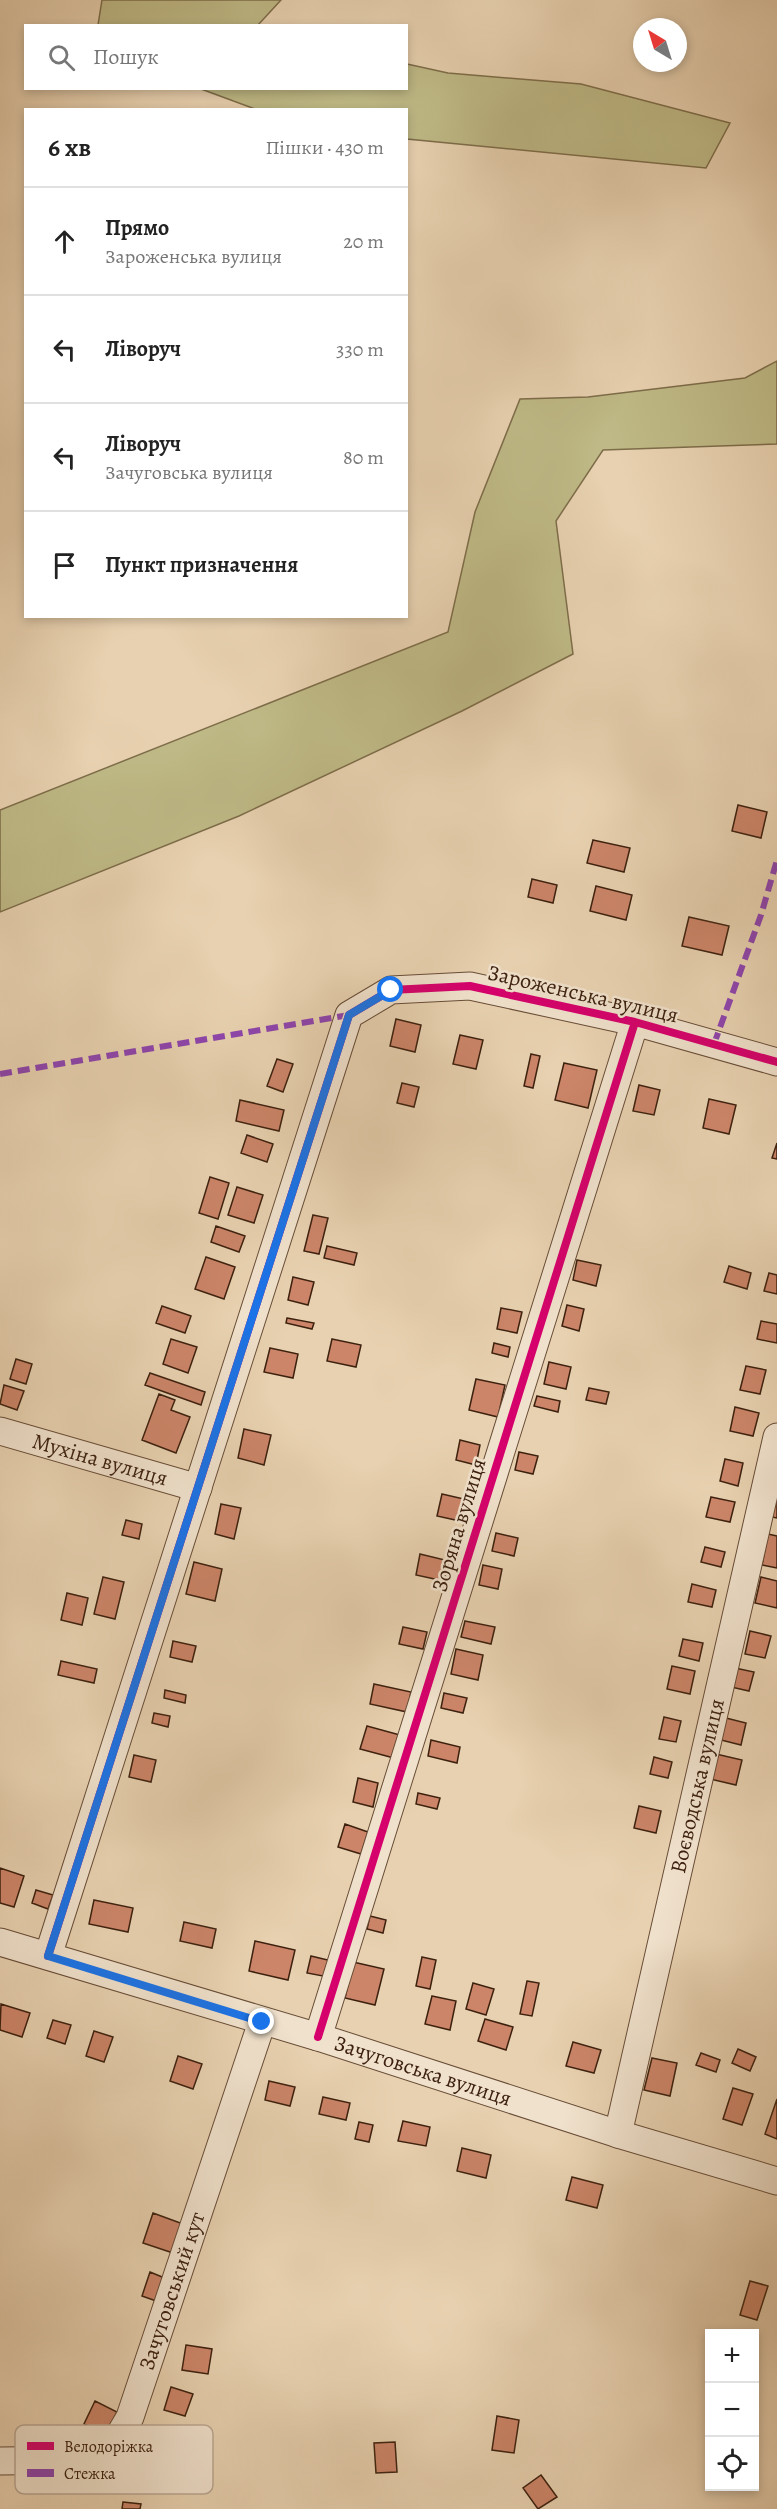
<!DOCTYPE html>
<html lang="uk">
<meta charset="utf-8">
<style>
:root{--surface:#fff;--page:#f2f2f2;--text:#222;--muted:#767676;--line:#e0e0e0}
body{margin:0;font-family:Alegreya,serif;background:var(--page);color:var(--text)}
.controls{position:absolute;right:18px;bottom:18px;display:grid;overflow:hidden;border-radius:0px;box-shadow:0 3px 9px #0003}
.controls button{width:54px;height:54px;display:grid;place-items:center;padding:0;border:0;border-bottom:2px solid var(--line);background:var(--surface);color:var(--text);font:30px sans-serif}
.compass{position:absolute;left:633px;top:18px;width:54px;height:54px;border-radius:50%;background:var(--surface);box-shadow:0 3px 9px #0003;rotate:322deg}
.stop{position:absolute;width:18px;height:18px;margin:-14px;border:4px solid #1a73e8;border-radius:50%;background:#fff}
.stop.end{background:#1a73e8;border-color:#fff;box-shadow:0 2px 6px #0008}
.list{margin:0;padding:0;list-style:none}
h2{display:flex;justify-content:space-between;align-items:center;height:78px;margin:0;padding:0 24px;font-size:26px}
h2 small{font-size:20px;font-weight:400;color:var(--muted)}
.list li{display:grid;grid-template-columns:39px 1fr auto;gap:18px;align-items:center;box-sizing:border-box;height:108px;padding:0 24px;border-top:2px solid var(--line)}
.list b{display:block;font-size:22px;white-space:nowrap}
.list p{margin:0;font-size:20px;white-space:nowrap;color:var(--muted)}
.list em{font-size:20px;font-style:normal;color:var(--muted)}
.icon{flex:none;width:33px;height:33px;fill:none;stroke:currentColor;stroke-width:2;stroke-linecap:round;stroke-linejoin:round}
.map{position:relative;flex:none;width:777px;height:2509px;overflow:hidden}
.search{position:absolute;background:var(--surface);box-shadow:0 3px 9px #0003;left:24px;top:24px;width:384px;height:66px;display:flex;align-items:center;gap:15px;box-sizing:border-box;padding:0 21px;border-radius:0px;color:var(--muted);font-size:22px}
.panel{position:absolute;background:var(--surface);box-shadow:0 3px 9px #0003;left:24px;top:108px;width:384px;height:510px;border-radius:0px}
.map>svg:first-child{display:block}
.green{fill:#beb986;stroke:#7e6d4a;stroke-width:1.5}
.building{fill:#cc8569;stroke:#3d210f;stroke-width:1.5}
.lines{fill:none;stroke-linecap:round;stroke-linejoin:round}
.minor-casing{stroke:#684d37;stroke-width:29}
.minor{stroke:#f0e1cc;stroke-width:27}
.quiet{stroke:#8e44ad;stroke-width:6;stroke-dasharray:12 6;stroke-linecap:butt}
.cycleway-casing{stroke:#f0e1cc;stroke-width:11}
.cycleway{stroke:#d6006c;stroke-width:8}
.route{stroke:#1a73e8;stroke-width:8}
.labels{text-anchor:middle;dominant-baseline:central;stroke-width:5;stroke-linejoin:round;paint-order:stroke}
.street-label{font-size:22px;fill:#3d210f;stroke:#f0e1cc}
.key{fill:#f0e1cc;stroke:#baa793;stroke-width:1.5}
.key-label{font-size:16px;fill:#3d210f}
</style>
<div class="map">
<svg width="777" height="2509" viewBox="0 0 777 2509">
<rect width="100%" height="100%" fill="#e8d1b0"/>
<filter id="stains"><feTurbulence type="fractalNoise" baseFrequency=".00333" numOctaves="4"/><feColorMatrix values="0 0 0 0 .2 0 0 0 0 .09 0 0 0 0 .02 0 0 0 .5 -.17"/></filter>
<radialGradient id="worn" r=".72"><stop offset=".6" stop-color="#630" stop-opacity="0"/><stop offset="1" stop-color="#630" stop-opacity=".3"/></radialGradient>
<!-- green -->
<path class="green" d="M102,0H281L258,25H98Z
M407,64L448,73L581,84L730,123L706,168L407,139L406,110L255,109L201,89L406,88Z
M777,361V444L603,450L556,521L573,654L462,711L239,816L0,912V810L448,632L475,512L520,399L588,397L745,378Z"/>
<!-- building -->
<path class="building" d="M738,805L767,812L761,838L732,831Z
M593,840L630,848L624,872L587,863Z
M532,879L557,885L553,903L528,897Z
M596,886L632,895L626,920L590,911Z
M689,917L729,926L722,955L682,946Z
M396,1019L421,1025L415,1052L390,1046Z
M460,1035L483,1040L476,1069L453,1064Z
M531,1054L540,1056L533,1088L524,1086Z
M277,1059L293,1064L283,1092L267,1086Z
M564,1063L597,1070L588,1108L555,1100Z
M402,1083L419,1087L414,1107L397,1103Z
M639,1085L660,1090L654,1115L633,1111Z
M709,1099L736,1105L729,1134L703,1128Z
M240,1100L284,1110L279,1131L236,1121Z
M247,1135L273,1144L267,1162L241,1153Z
M777,1143V1159L772,1158Z
M210,1177L229,1183L218,1219L199,1213Z
M237,1187L263,1195L254,1223L228,1215Z
M313,1215L328,1218L319,1254L304,1251Z
M216,1226L245,1236L239,1252L211,1242Z
M327,1246L357,1253L354,1265L324,1258Z
M206,1257L235,1267L224,1299L195,1289Z
M577,1260L601,1265L596,1286L573,1280Z
M729,1266L751,1273L747,1289L724,1282Z
M769,1273L777,1275V1294L764,1291Z
M293,1277L314,1282L308,1305L288,1300Z
M567,1305L584,1309L579,1331L562,1326Z
M162,1306L191,1316L185,1333L156,1323Z
M501,1308L522,1312L517,1333L497,1329Z
M287,1318L314,1323L312,1329L286,1323Z
M761,1321L777,1324V1343L757,1339Z
M171,1339L197,1347L188,1373L163,1364Z
M332,1339L361,1345L356,1367L327,1361Z
M494,1343L510,1347L508,1357L492,1353Z
M270,1348L298,1354L293,1378L264,1372Z
M16,1359L32,1364L26,1384L10,1379Z
M549,1362L571,1367L566,1389L544,1384Z
M746,1366L766,1370L760,1394L740,1390Z
M150,1373L205,1392L201,1405L145,1385Z
M476,1379L505,1385L498,1417L469,1410Z
M4,1385L24,1391L17,1410L0,1404Z
M589,1388L609,1392L606,1404L586,1400Z
M159,1394L175,1400L171,1410L190,1417L176,1453L142,1440Z
M537,1396L560,1401L558,1412L534,1406Z
M735,1407L759,1413L753,1436L730,1431Z
M244,1429L271,1435L264,1465L238,1458Z
M460,1440L480,1445L476,1465L456,1460Z
M519,1452L538,1456L533,1474L515,1470Z
M725,1459L743,1463L738,1486L720,1481Z
M442,1494L464,1499L460,1521L437,1516Z
M711,1497L735,1502L730,1522L706,1517Z
M776,1500H777V1518L772,1517Z
M221,1504L241,1508L234,1539L215,1534Z
M126,1520L142,1524L139,1539L122,1535Z
M496,1533L518,1538L514,1556L492,1551Z
M768,1534L777,1536V1568L762,1565Z
M705,1547L725,1552L721,1567L701,1562Z
M420,1554L449,1561L444,1581L416,1575Z
M194,1562L222,1569L215,1601L186,1594Z
M483,1565L502,1569L498,1589L479,1585Z
M103,1577L124,1582L115,1619L94,1614Z
M761,1577L777,1581V1608L755,1603Z
M692,1584L716,1590L712,1607L688,1602Z
M67,1593L88,1598L82,1625L61,1620Z
M465,1621L495,1627L491,1644L461,1637Z
M403,1627L427,1632L423,1649L399,1644Z
M750,1631L771,1636L765,1658L745,1654Z
M683,1639L703,1643L699,1661L679,1656Z
M173,1641L196,1646L192,1662L170,1657Z
M456,1649L483,1655L478,1680L451,1674Z
M61,1661L97,1669L94,1683L58,1675Z
M672,1666L695,1671L690,1694L667,1689Z
M735,1668L754,1672L749,1691L731,1687Z
M374,1684L411,1692L407,1712L370,1704Z
M165,1690L186,1695L185,1703L164,1698Z
M444,1693L467,1698L463,1713L441,1708Z
M154,1713L170,1716L168,1727L152,1723Z
M664,1717L681,1721L676,1742L659,1739Z
M726,1718L746,1723L741,1745L721,1740Z
M367,1726L400,1735L394,1758L360,1749Z
M431,1740L460,1747L457,1763L428,1756Z
M716,1754L742,1760L736,1785L710,1779Z
M134,1755L156,1760L151,1782L129,1777Z
M654,1757L672,1762L668,1778L650,1774Z
M358,1778L378,1783L373,1807L353,1802Z
M418,1793L440,1798L437,1809L416,1804Z
M639,1806L661,1811L656,1833L634,1828Z
M345,1824L368,1832L361,1854L338,1847Z
M0,1868L24,1876L14,1907L0,1903Z
M36,1890L53,1895L48,1909L32,1903Z
M94,1900L133,1908L128,1932L89,1924Z
M370,1916L386,1920L383,1933L367,1929Z
M184,1922L216,1929L212,1948L180,1941Z
M255,1941L295,1950L288,1980L249,1971Z
M311,1956L332,1961L328,1977L307,1973Z
M422,1957L436,1960L430,1989L416,1986Z
M353,1962L384,1969L375,2005L345,1998Z
M527,1981L539,1983L532,2016L520,2014Z
M473,1983L494,1989L486,2015L466,2009Z
M432,1996L456,2001L450,2030L425,2024Z
M1,2004L30,2013L22,2037L0,2030Z
M485,2019L513,2027L506,2050L478,2041Z
M53,2020L71,2025L65,2044L47,2038Z
M94,2031L113,2037L104,2062L86,2056Z
M573,2042L601,2050L594,2073L566,2066Z
M738,2049L756,2057L750,2071L732,2063Z
M701,2053L720,2060L716,2072L696,2065Z
M178,2056L202,2064L193,2089L170,2081Z
M652,2058L677,2063L670,2096L644,2090Z
M269,2081L295,2087L290,2106L265,2100Z
M733,2088L753,2094L742,2125L723,2119Z
M323,2097L350,2103L346,2120L319,2114Z
M777,2099V2139L765,2134Z
M403,2121L430,2127L426,2146L398,2141Z
M359,2122L373,2125L369,2142L355,2139Z
M462,2148L491,2155L486,2178L457,2171Z
M572,2177L603,2185L597,2208L566,2200Z
M153,2213L183,2224L173,2253L143,2243Z
M150,2272L167,2279L159,2302L142,2296Z
M750,2281L768,2286L757,2320L740,2315Z
M186,2345L212,2349L208,2374L182,2370Z
M171,2387L193,2394L185,2416L164,2410Z
M95,2401L117,2412L106,2434L84,2424Z
M497,2416L519,2420L514,2453L492,2450Z
M395,2442L397,2472L376,2473L374,2443Z
M541,2475L557,2497L538,2509L523,2488Z
M123,2502L141,2504L140,2509H122Z"/>
<g class="lines">
<defs>
<g id="minor">
<path id="s1" d="M0,1431L198,1488"/>
<path id="s2" d="M0,1942L318,2037L618,2134L777,2181"/>
<path d="M48,1956L349,1015L391,990L470,986L635,1022L777,1062"/>
<path d="M318,2037L635,1022"/>
<path id="s3" d="M618,2134L777,1437"/>
<path id="s4" d="M0,2461L88,2460L110,2451L130,2417L262,2022"/>
</g>
</defs>
<!-- minor casing -->
<use href="#minor" class="minor-casing"/>
<!-- minor -->
<use href="#minor" class="minor"/>
<!-- quiet -->
<path class="quiet" d="M714,1044L761,915L777,860
M0,1074L349,1015"/>
<defs>
<path id="cycleway" d="M48,1956L349,1015L391,990L470,986L635,1022L777,1062
M318,2037L635,1022"/>
</defs>
<!-- cycleway casing -->
<use href="#cycleway" class="cycleway-casing"/>
<!-- cycleway -->
<use href="#cycleway" class="cycleway"/>
</g>
<g class="lines">
<!-- route -->
<path class="route" d="M262,2022L48,1956L349,1015L391,990"/>
</g>
<g class="labels">
<!-- street labels -->
<g class="street-label">
<text transform="translate(583 994) rotate(13)">Зароженська вулиця</text>
<text stroke="none"><textPath href="#s1" startOffset="104">Мухіна вулиця</textPath></text>
<text transform="translate(459 1525) rotate(-73)">Зоряна вулиця</text>
<text stroke="none"><textPath href="#s3" startOffset="357">Воєводська вулиця</textPath></text>
<text stroke="none"><textPath href="#s2" startOffset="442">Зачуговська вулиця</textPath></text>
<text stroke="none"><textPath href="#s4" startOffset="284">Зачуговський кут</textPath></text>
</g>
</g>
<!-- legend -->
<rect x="15" y="2425" width="198" height="69" rx="9" class="key"/>
<rect x="27" y="2442" width="27" height="8" fill="#d6006c"/>
<rect x="27" y="2469" width="27" height="8" fill="#8e44ad"/>
<g class="key-label">
<text x="64" y="2452">Велодоріжка</text>
<text x="64" y="2479">Стежка</text>
</g>
<rect width="100%" height="100%" filter="url(#stains)"/>
<rect width="100%" height="100%" fill="url(#worn)"/>
</svg>
<div class="controls">
<button>+</button>
<button>−</button>
<button><svg class="icon" aria-label="locate" viewBox="0 0 24 24"><circle cx="12" cy="12" r="6"/><path d="M12 2v4M12 18v4M2 12h4M18 12h4"/></svg></button>
</div>
<svg class="compass" viewBox="-18 -18 36 36"><path d="M0-13l5 13h-10z" fill="#e53935"/><path d="M0 13l5-13h-10z" fill="#767676"/></svg>
<div class="stop" style="left:391px;top:990px"></div>
<div class="stop end" style="left:262px;top:2022px"></div>
<div class="search"><svg class="icon" aria-label="search" viewBox="0 0 24 24"><circle cx="10" cy="10" r="6"/><path d="M15 15l6 6"/></svg>Пошук</div>
<section class="panel">
<h2>6 хв<small>Пішки · 430 m</small></h2>
<ul class="list">
<li><svg class="icon" aria-label="ahead" viewBox="0 0 24 24"><path d="M12 20V5M6 11l6-6 6 6"/></svg><div><b>Прямо</b><p>Зароженська вулиця</p></div><em>20 m</em></li>
<li><svg class="icon" aria-label="left" viewBox="0 0 24 24"><path d="M17 20v-9H6M10 6l-5 5 5 5"/></svg><div><b>Ліворуч</b></div><em>330 m</em></li>
<li><svg class="icon" aria-label="left" viewBox="0 0 24 24"><path d="M17 20v-9H6M10 6l-5 5 5 5"/></svg><div><b>Ліворуч</b><p>Зачуговська вулиця</p></div><em>80 m</em></li>
<li><svg class="icon" aria-label="arrive" viewBox="0 0 24 24"><path d="M6 21V4h12l-3 4 3 4H6"/></svg><div><b>Пункт призначення</b></div></li>
</ul>
</section>
</div>
